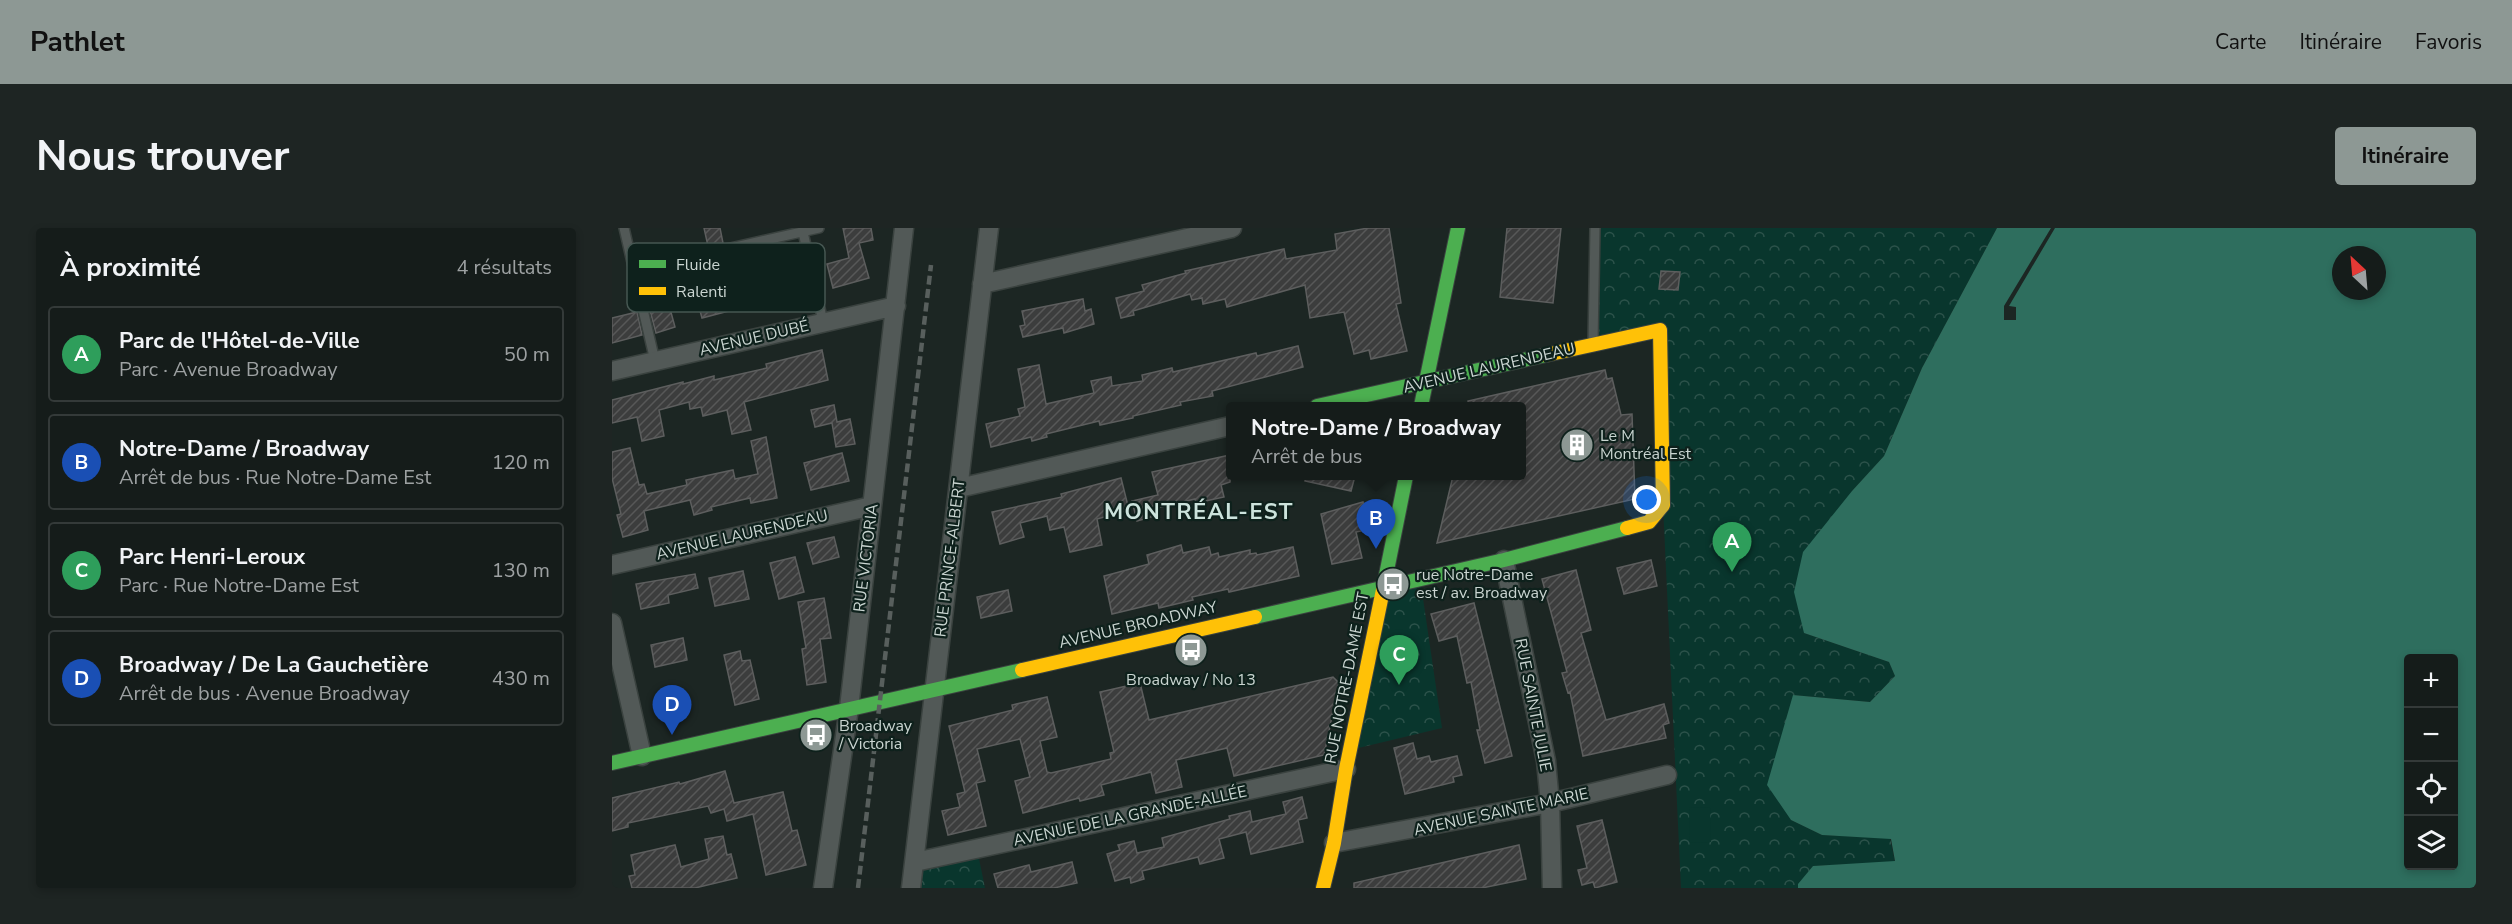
<!DOCTYPE html>
<html lang="fr">
<meta charset="utf-8">
<style>
:root{--surface:#151c1a;--page:#1e2523;--text:#f1f3f6;--muted:#9da1a2;--line:#343a39;--accent:#8d9894}
body{margin:0;font-family:"Nunito Sans",sans-serif;background:var(--page);color:var(--text)}
.controls{position:absolute;right:18px;bottom:18px;display:grid;overflow:hidden;border-radius:6px;box-shadow:0 3px 9px #0003}
.controls button{width:54px;height:54px;display:grid;place-items:center;padding:0;border:0;border-bottom:2px solid var(--line);background:var(--surface);color:var(--text);font:30px sans-serif}
.compass{position:absolute;left:1720px;top:18px;width:54px;height:54px;border-radius:50%;background:var(--surface);box-shadow:0 3px 9px #0003;rotate:334deg}
.you{position:absolute;left:1035px;top:272px;width:21px;height:21px;margin:-15px;border:4px solid #fff;border-radius:50%;background:#1a73e8;box-shadow:0 0 0 9px #1a73e833}
.badge{display:grid;place-items:center;width:39px;height:39px;border-radius:50%;background:var(--accent);color:#fff;font-size:20px;font-weight:700}
.pin{position:absolute;translate:-50% -50px;filter:drop-shadow(0 2px 3px #0008)}
.pin::after{content:'';position:absolute;top:32px;width:21px;height:18px;background:inherit;clip-path:polygon(0 0,100% 0,50% 100%)}
.popup{position:absolute;left:614px;top:174px;width:300px;height:78px;box-sizing:border-box;display:grid;place-content:center;border-radius:6px;background:var(--surface);filter:drop-shadow(0 2px 4px #0005);font-size:20px;white-space:nowrap;color:var(--muted)}
.popup b{font-size:22px;color:var(--text)}
.popup::after{content:'';position:absolute;left:50%;top:100%;margin-left:-12px;border:12px solid transparent;border-top-color:var(--surface)}
.list{margin:0;padding:0;list-style:none}
h2{display:flex;justify-content:space-between;align-items:center;height:78px;margin:0;padding:0 24px;font-size:26px}
h2 small{font-size:20px;font-weight:400;color:var(--muted)}
.list li{display:grid;grid-template-columns:39px 1fr auto;gap:18px;align-items:center;box-sizing:border-box;height:96px;margin:0 12px 12px;padding:0 12px;border:2px solid var(--line);border-radius:6px}
.list b{display:block;font-size:22px;white-space:nowrap}
.list p{margin:0;font-size:20px;white-space:nowrap;color:var(--muted)}
.list em{font-size:20px;font-style:normal;color:var(--muted)}
.icon{flex:none;width:33px;height:33px;fill:none;stroke:currentColor;stroke-width:2;stroke-linecap:round;stroke-linejoin:round}
.map{position:relative;flex:none;width:1864px;height:660px;overflow:hidden;border-radius:6px}
header{display:flex;align-items:center;gap:36px;box-sizing:border-box;height:84px;padding:0 30px;background:var(--accent);color:#111}
header strong{font-size:28px}
nav{display:flex;gap:33px;margin-inline-start:auto;font-size:21px}
.intro{display:flex;align-items:center;justify-content:space-between;box-sizing:border-box;height:144px;padding:0 36px}
h1{margin:0;font-size:42px}
.button{padding:15px 27px;border-radius:6px;background:var(--accent);color:#111;font-size:21px;font-weight:700}
main{display:flex;gap:36px;padding:0 36px}
aside{flex:1;background:var(--surface);border-radius:6px;box-shadow:0 3px 9px #0003}
.map>svg:first-child{display:block}
.park{fill:url(#park-crowns)}
.garden{fill:#09362d}
.water{fill:#2e6e5e;fill-rule:evenodd}
.pier{fill:#1c2623}
.building{fill:url(#building-hatch);stroke:#5d5e5e;stroke-width:1.5}
.lines{fill:none;stroke-linecap:round;stroke-linejoin:round}
.lane-casing{stroke:#3a423f;stroke-width:12}
.street-casing{stroke:#3a423f;stroke-width:21}
.fast-casing{stroke:#3a423f;stroke-width:16}
.slow-casing{stroke:#3a423f;stroke-width:16}
.lane{stroke:#525957;stroke-width:9}
.street{stroke:#525957;stroke-width:18}
.fast{stroke:#4caf50;stroke-width:14}
.slow{stroke:#ffc107;stroke-width:14}
.rail{stroke:#585f5d;stroke-width:4.5;stroke-dasharray:9 4.5;stroke-linecap:butt}
.labels{text-anchor:middle;dominant-baseline:central;stroke-width:4.5;stroke-linejoin:round;paint-order:stroke}
.street-label{font-size:16px;fill:#cad5d1;stroke:#0e211c}
.poi-label{font-size:16px;fill:#cad5d1;stroke:#0e211c;text-anchor:start}
.district-label{font-size:22px;font-weight:bold;letter-spacing:1.5px;fill:#cce3dc;stroke:#0e211c}
.key{fill:#0e211c;stroke:#465752;stroke-width:1.5}
.key-label{font-size:16px;fill:#cad5d1}
</style>
<header>
<strong>Pathlet</strong>
<nav><a>Carte</a><a>Itinéraire</a><a>Favoris</a></nav>
</header>
<div class="intro"><h1>Nous trouver</h1><a class="button">Itinéraire</a></div>
<main>
<aside>
<h2>À proximité<small>4 résultats</small></h2>
<ul class="list">
<li><span class="badge" style="background:#2e9e5b">A</span><div><b>Parc de l'Hôtel-de-Ville</b><p>Parc · Avenue Broadway</p></div><em>50 m</em></li>
<li><span class="badge" style="background:#1a4fb4">B</span><div><b>Notre-Dame / Broadway</b><p>Arrêt de bus · Rue Notre-Dame Est</p></div><em>120 m</em></li>
<li><span class="badge" style="background:#2e9e5b">C</span><div><b>Parc Henri-Leroux</b><p>Parc · Rue Notre-Dame Est</p></div><em>130 m</em></li>
<li><span class="badge" style="background:#1a4fb4">D</span><div><b>Broadway / De La Gauchetière</b><p>Arrêt de bus · Avenue Broadway</p></div><em>430 m</em></li>
</ul>
</aside>
<div class="map">
<svg width="1864" height="660" viewBox="0 0 1864 660">
<defs>
<pattern id="park-crowns" width="20" height="18" patternUnits="userSpaceOnUse" patternTransform="scale(1.5)"><rect width="20" height="18" fill="#09362d"/><path d="M2 6a3 3 0 1 1 6 0M12 15a3 3 0 1 1 6 0" fill="none" stroke="#2c524a"/></pattern>
<pattern id="building-hatch" width="6" height="6" patternUnits="userSpaceOnUse" patternTransform="scale(1.5)"><rect width="6" height="6" fill="#3c3d3d"/><path d="M-1 1l2-2M0 6l6-6M5 7l2-2" fill="none" stroke="#575858"/></pattern>
</defs>
<rect width="100%" height="100%" fill="#1c2623"/>
<!-- park -->
<path class="park" d="M983,0H1385L1310,140L1272,228L1240,263L1192,405L1277,434L1283,448L1258,474L1181,467L1179,592L1210,607L1278,610L1283,634L1201,638L1187,656L1186,660H1069L1051,277L1048,102L981,116Z
M808,350L830,500L738,522L770,358Z
M365,621L373,660H299L303,634Z"/>
<!-- garden -->
<path class="garden" d="M1098,579L1099,614L1078,615L1077,580Z"/>
<!-- water -->
<path class="water" d="M1385,0H1864V660H1186V656L1201,638L1283,633L1279,611L1210,607L1179,592L1155,557L1181,467L1258,474L1283,448L1277,434L1192,405L1182,364L1191,324L1240,263L1272,228L1310,140ZM1729,27H1765V63H1729ZM1796,430H1842V638H1796Z"/>
<!-- pier -->
<path class="pier" d="M1439,0H1443L1397,78L1404,79V92H1392V78Z"/>
<!-- building -->
<path class="building" d="M92,0H108L111,15L96,18Z
M231,0H259L261,12L247,15L257,50L221,60L215,36L237,30Z
M756,0H777L789,75L784,76L795,123L759,131L757,122L742,126L732,84L698,90L693,57L615,79L613,71L591,76L590,70L580,72L578,66L521,83L522,87L509,90L504,70L532,63L530,57L574,45L573,43L672,21L674,31L725,22L723,6Z
M895,0H949L941,75L888,69Z
M191,37L197,62L90,90L81,58L111,50L112,52L156,41L157,45Z
M1049,43L1068,44L1066,62L1047,61Z
M54,66L63,99L44,105L35,71Z
M471,71L473,83L479,81L482,96L452,105L451,100L411,109L408,98L413,97L410,83Z
M25,84L30,107L0,115V90Z
M686,118L691,139L600,163L601,168L568,174L569,177L521,188V190L488,197L487,193L434,206L435,209L420,213L419,209L379,219L374,196L408,188L406,181L413,179L406,141L427,137L434,176L482,165L479,153L499,149L500,158L531,153L530,147L560,140L561,144L644,125L645,128Z
M210,122L216,152L132,174L139,202L120,206L115,182L91,188L89,179L78,181L77,174L47,182L52,208L30,213L25,189L0,195V172L71,154V156L102,148V152L155,140L154,136Z
M993,142L995,151L1000,150L1009,187L1020,186L1023,271L825,315L841,248H909V178H857L856,173Z
M222,177L225,194L238,191L243,216L224,219L220,195L203,199L199,182Z
M154,209L165,270L139,275L138,270L99,279L100,282L82,287L78,272L32,283L36,302L11,309L5,287L9,286L0,250V224L18,220L27,257L32,256L35,266L75,257L74,252L121,242L123,251L146,246L139,213Z
M230,225L237,253L199,262L192,235Z
M618,227V254L609,257L612,269L584,275L583,271L541,281L542,288L525,293L520,273L546,267L540,244Z
M694,248H743L739,263L693,253Z
M509,250L517,282L485,291L490,317L458,324L452,299L438,302L435,288L408,295L412,309L388,316L380,284L450,269L449,266Z
M751,274L758,301L744,304L750,330L720,336L709,286Z
M222,309L227,329L201,336L195,315Z
M569,317L571,325L597,319L599,327L606,325L607,329L638,322V326L644,325L645,327L681,319L687,348L617,364L616,361L580,369L581,372L547,380L546,375L500,386L492,348L537,336L535,327Z
M183,329L192,364L167,371L158,335Z
M1039,332L1045,358L1012,366L1005,340Z
M964,342L979,402L969,405L994,492L1052,476L1057,495L1051,497L1054,510L971,528L958,464L956,465L950,445L955,444L930,351Z
M131,343L137,371L103,378L97,350Z
M83,346L86,360L56,367L57,375L29,381L24,356Z
M396,362L400,383L369,390L365,369Z
M212,370L219,410L208,411L214,454L195,457L190,421L194,420L186,374Z
M862,375L900,528L873,535L865,502H868L859,454L855,455L845,408L827,413L819,386Z
M71,410L75,432L43,439L39,417Z
M128,423L130,433L138,432L147,471L123,477L112,427Z
M721,449L727,455L712,527L622,548L615,520L564,532L570,559L544,565L539,544L489,557L492,567L468,573L467,570L411,585L403,553L418,549L408,511L365,521L373,553L364,555L374,598L336,607L330,583L348,579L345,566L353,564L337,498L401,482L400,477L435,469L445,509L428,513L435,544L439,545L499,531L498,525L502,524L488,464L528,455L537,492Z
M70,468L74,489L53,493L49,472Z
M801,515L805,531L817,528L819,534L845,528L850,547L841,549L842,554L793,566L782,520Z
M113,543L122,575L171,564L180,603L185,602L194,637L154,647L141,586L115,593L112,581L99,585L96,578L16,595V599L0,603V570L67,554L68,556Z
M690,569L695,590L686,592L691,614L639,626L634,604L607,611L612,630L588,636L586,629L530,643L532,651L519,655L518,649L503,653L495,626L508,622L506,617L522,613L525,625L552,619L550,610L618,591L617,588L638,583L640,594L674,586L671,574Z
M990,592L1005,654L983,660L981,654L970,657L966,642L975,640L965,598Z
M111,608L115,627L119,626L125,650L83,660H20L17,648L23,647L19,627L63,617L69,639L97,631L93,611Z
M907,617L914,651L870,660H742V655Z
M460,634L465,655L442,660H386L382,646L417,637L419,644Z"/>
<g class="lines">
<defs>
<path id="lane" d="M12,0L43,133
M191,4L211,94
M22,42L207,0
M981,115L983,0"/>
<path id="street" d="M370,56L620,0
M0,143L284,78
M347,260L618,198
M892,332L934,533L938,575L940,660
M0,337L260,278
M0,395L30,528
M722,615L938,575L1055,547
M303,634L734,541
M211,660L237,480L292,0
M299,660L377,0"/>
<path id="fast" d="M705,178L934,127
M809,178L846,0
M773,352L794,248
M643,389L892,332L1015,300
M0,535L410,442"/>
<path id="slow" d="M934,127L1048,102L1051,277L1037,294L1015,300
M410,442L643,389
M711,660L722,615L734,541L773,352"/>
</defs>
<!-- lane casing -->
<use href="#lane" class="lane-casing"/>
<!-- street casing -->
<use href="#street" class="street-casing"/>
<!-- fast casing -->
<use href="#fast" class="fast-casing"/>
<!-- slow casing -->
<use href="#slow" class="slow-casing"/>
<!-- lane -->
<use href="#lane" class="lane"/>
<!-- street -->
<use href="#street" class="street"/>
<!-- fast -->
<use href="#fast" class="fast"/>
<!-- slow -->
<use href="#slow" class="slow"/>
<!-- rail -->
<path class="rail" d="M246,660L319,37"/>
</g>
<!-- icons -->
<defs>
<symbol id="building-disc" viewBox="-11 -11 22 22"><circle r="9.5" fill="#8d9894" stroke="#0e211c"/><path d="M-4-6H4V6H1V3H-1V6H-4ZM-2.5-4.3h1.7v1.8h-1.7ZM.8-4.3h1.7v1.8H.8ZM-2.5-1h1.7V.8h-1.7ZM.8-1h1.7V.8H.8Z" fill="#fff"/></symbol>
<symbol id="bus-disc" viewBox="-11 -11 22 22"><circle r="9.5" fill="#8d9894" stroke="#0e211c"/><path d="M-5-6H5V4H4V6H2V4H-2V6H-4V4H-5ZM-3.5-4V0h7V-4ZM-3.5 1.2v1.5H-2V1.2ZM2 1.2v1.5H3.5V1.2Z" fill="#fff"/></symbol>
</defs>
<g fill-rule="evenodd">
<use href="#building-disc" x="946" y="198" width="38" height="38"/>
<use href="#bus-disc" x="762" y="337" width="38" height="38"/>
<use href="#bus-disc" x="560" y="403" width="38" height="38"/>
<use href="#bus-disc" x="185" y="488" width="38" height="38"/>
</g>
<g class="labels">
<!-- street labels -->
<g class="street-label">
<text transform="translate(142 110) rotate(-13)">AVENUE DUBÉ</text>
<text transform="translate(877 140) rotate(-13)">AVENUE LAURENDEAU</text>
<text transform="translate(130 307) rotate(-13)">AVENUE LAURENDEAU</text>
<text transform="translate(254 330) rotate(-83)">RUE VICTORIA</text>
<text transform="translate(338 330) rotate(-83)">RUE PRINCE-ALBERT</text>
<text transform="translate(526 397) rotate(-13)">AVENUE BROADWAY</text>
<text transform="translate(735 450) rotate(-79)">RUE NOTRE-DAME EST</text>
<text transform="translate(921 477) rotate(79)">RUE SAINTE JULIE</text>
<text transform="translate(889 584) rotate(-12)">AVENUE SAINTE MARIE</text>
<text transform="translate(518 588) rotate(-12)">AVENUE DE LA GRANDE-ALLÉE</text>
</g>
<!-- poi labels -->
<g class="poi-label">
<text x="988" y="208">Le M<tspan x="988" dy="18">Montréal Est</tspan></text>
<text x="804" y="347">rue Notre-Dame<tspan x="804" dy="18">est / av. Broadway</tspan></text>
<text x="579" y="452" text-anchor="middle">Broadway / No 13</text>
<text x="227" y="498">Broadway<tspan x="227" dy="18">/ Victoria</tspan></text>
</g>
<!-- district labels -->
<g class="district-label">
<text x="587" y="284">MONTRÉAL-EST</text>
</g>
</g>
<!-- legend -->
<rect x="15" y="15" width="198" height="69" rx="9" class="key"/>
<rect x="27" y="32" width="27" height="8" fill="#4caf50"/>
<rect x="27" y="59" width="27" height="8" fill="#ffc107"/>
<g class="key-label">
<text x="64" y="42">Fluide</text>
<text x="64" y="69">Ralenti</text>
</g>
</svg>
<div class="controls">
<button>+</button>
<button>−</button>
<button><svg class="icon" aria-label="locate" viewBox="0 0 24 24"><circle cx="12" cy="12" r="6"/><path d="M12 2v4M12 18v4M2 12h4M18 12h4"/></svg></button>
<button><svg class="icon" aria-label="layers" viewBox="0 0 24 24"><path d="M12 4l9 5-9 5-9-5zM3 14l9 5 9-5"/></svg></button>
</div>
<svg class="compass" viewBox="-18 -18 36 36"><path d="M0-13l5 13h-10z" fill="#e53935"/><path d="M0 13l5-13h-10z" fill="#9da1a2"/></svg>
<div class="you"></div>
<div class="pin badge" style="left:1120px;top:344px;background:#2e9e5b">A</div>
<div class="pin badge" style="left:764px;top:321px;background:#1a4fb4">B</div>
<div class="popup"><b>Notre-Dame / Broadway</b>Arrêt de bus</div>
<div class="pin badge" style="left:787px;top:457px;background:#2e9e5b">C</div>
<div class="pin badge" style="left:60px;top:507px;background:#1a4fb4">D</div>
</div>
</main>
